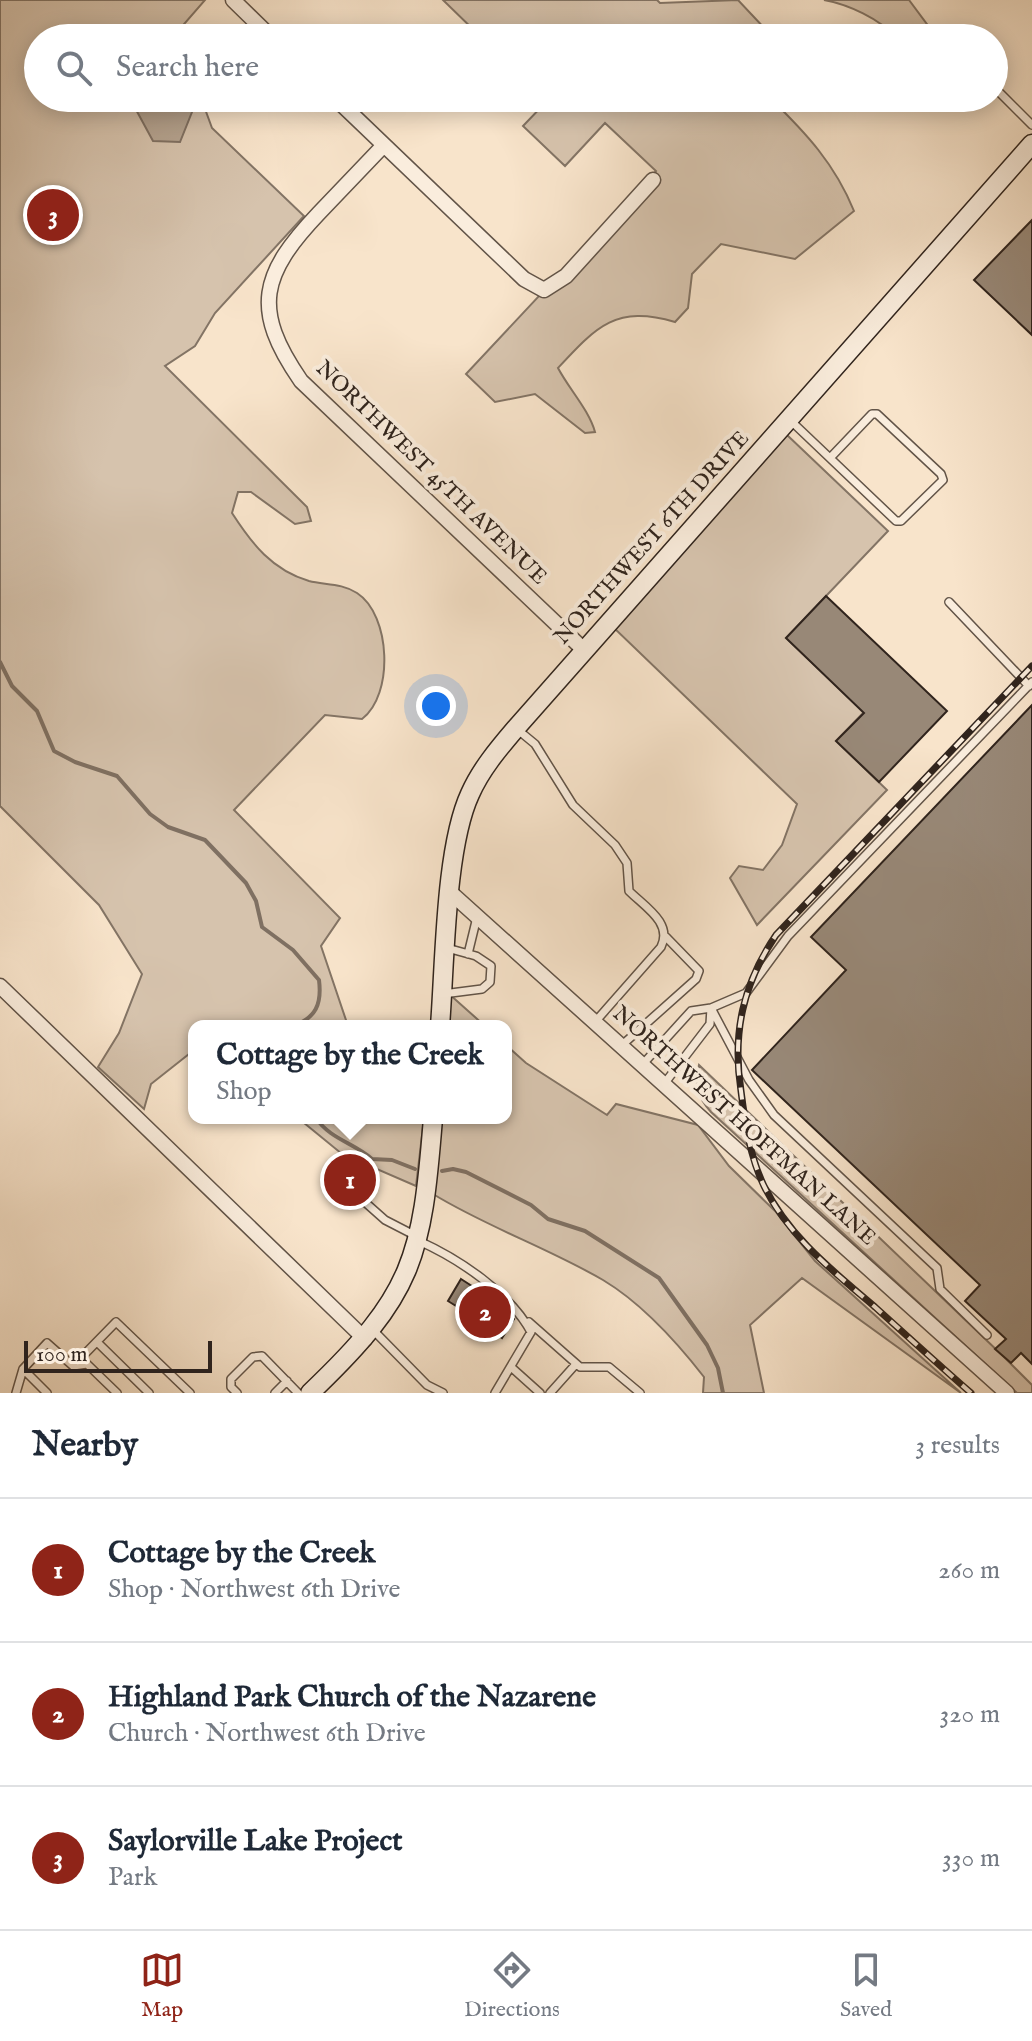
<!DOCTYPE html>
<meta charset="utf-8">
<style>
:root{--surface:#fff;--page:#f2f2f3;--text:#1f2937;--muted:#747a83;--line:#e0e1e3;--accent:#8f2418}
body{margin:0;font-family:"IM FELL English",serif;background:var(--page);color:var(--text)}
.scale{position:absolute;left:24px;bottom:20px;width:188px;box-sizing:border-box;padding-left:8px;border:4px solid #30241d;border-top:0;font-size:22px;line-height:28px;white-space:nowrap;color:#30241d;-webkit-text-stroke:6px #faeddd;paint-order:stroke}
.you{position:absolute;left:436px;top:706px;width:28px;height:28px;margin:-20px;border:6px solid #fff;border-radius:50%;background:#1a73e8;box-shadow:0 0 0 12px #1a73e833}
.badge{display:grid;place-items:center;width:52px;height:52px;border-radius:50%;background:var(--accent);color:#fff;font-size:26px;font-weight:700}
.pin{position:absolute;translate:-50% -50%;border:4px solid #fff;box-shadow:0 2px 8px #0006}
.popup{position:absolute;left:188px;top:1020px;width:324px;height:104px;box-sizing:border-box;display:grid;place-content:center;border-radius:16px;background:var(--surface);filter:drop-shadow(0 2px 6px #0005);font-size:26px;white-space:nowrap;color:var(--muted)}
.popup b{font-size:30px;color:var(--text)}
.popup::after{content:'';position:absolute;left:50%;top:100%;margin-left:-16px;border:16px solid transparent;border-top-color:var(--surface)}
.list{margin:0;padding:0;list-style:none}
h2{display:flex;justify-content:space-between;align-items:center;height:104px;margin:0;padding:0 32px;font-size:34px}
h2 small{font-size:26px;font-weight:400;color:var(--muted)}
.list li{display:grid;grid-template-columns:52px 1fr auto;gap:24px;align-items:center;box-sizing:border-box;height:144px;padding:0 32px;border-top:2px solid var(--line)}
.list b{display:block;font-size:30px;white-space:nowrap}
.list p{margin:0;font-size:26px;white-space:nowrap;color:var(--muted)}
.list em{font-size:26px;font-style:normal;color:var(--muted)}
.icon{flex:none;width:44px;height:44px;fill:none;stroke:currentColor;stroke-width:2;stroke-linecap:round;stroke-linejoin:round}
.map{position:relative;flex:none;width:1032px;height:1393px;overflow:hidden}
.search{position:absolute;background:var(--surface);box-shadow:0 4px 20px #0003;left:24px;right:24px;top:24px;height:88px;display:flex;align-items:center;gap:20px;box-sizing:border-box;padding:0 28px;border-radius:44px;color:var(--muted);font-size:30px}
.sheet{height:536px;background:var(--surface)}
nav{display:flex;justify-content:space-around;align-items:center;box-sizing:border-box;height:112px;border-top:2px solid var(--line);background:var(--surface);font-size:22px;color:var(--muted)}
nav a{display:grid;justify-items:center;gap:4px}
nav .on{color:var(--accent)}
.map>svg:first-child{display:block}
.green{fill:#d6c3ad;stroke:#837465;stroke-width:2}
.water{fill:#b4a390;stroke:#7f7062;stroke-width:2}
.lines{fill:none;stroke-linecap:round;stroke-linejoin:round}
.stream{stroke:#7f7062;stroke-width:4}
.building{fill:#988877;stroke:#30241d;stroke-width:2}
.lane-casing{stroke:#625448;stroke-width:10}
.street-casing{stroke:#625448;stroke-width:17}
.secondary-casing{stroke:#30241d;stroke-width:21}
.lane{stroke:#faeddd;stroke-width:7}
.street{stroke:#faeddd;stroke-width:14}
.secondary{stroke:#faeddd;stroke-width:18}
.rail-casing{stroke:#30241d;stroke-width:7}
.rail{stroke:#faeddd;stroke-width:4;stroke-dasharray:12;stroke-linecap:butt}
.labels{text-anchor:middle;dominant-baseline:central;stroke-width:8;stroke-linejoin:round;paint-order:stroke}
.street-label{font-size:22px;fill:#30241d;stroke:#faeddd}
</style>
<div class="map">
<svg width="1032" height="1393" viewBox="0 0 1032 1393">
<rect width="100%" height="100%" fill="#f8e4cb"/>
<filter id="stains"><feTurbulence type="fractalNoise" baseFrequency=".0025" numOctaves="4"/><feColorMatrix values="0 0 0 0 .2 0 0 0 0 .09 0 0 0 0 .02 0 0 0 .5 -.17"/></filter>
<radialGradient id="worn" r=".72"><stop offset=".6" stop-color="#630" stop-opacity="0"/><stop offset="1" stop-color="#630" stop-opacity=".3"/></radialGradient>
<!-- green -->
<path class="green" d="M0,0H205L172,38H38V98H201L212,128L304,216L215,313L195,346L165,366L307,507L311,521L295,524L251,492H238L232,513C252,544 272,570 309,581C324,585 342,583 357,593C391,615 394,695 362,719L325,715L234,810L340,918L321,946L348,1026H194V1050L151,1084L144,1109L98,1067L119,1033L142,974L99,905L0,806Z
M443,0H657L660,3L738,0L768,32L763,38H482Z
M824,0H909L932,31L925,38H896C881,19 847,4 824,0Z
M544,98H710L707,102L719,98H770C806,133 835,164 854,211L795,259L721,244L692,274L688,308L675,322C616,305 597,326 558,368C569,389 589,410 595,432L585,433L535,394L495,402L466,374L656,171L605,123L565,166L523,126L547,101Z
M786,434L888,531L786,638L864,712L836,741L887,790L757,925L730,878L739,866L763,870L782,845L797,804L613,627Z
M448,993L485,1026H448Z
M506,1045L526,1063L607,1115L616,1104L698,1125L729,1166L775,1211L815,1261L961,1393L802,1278L750,1325L764,1393H703L704,1377C676,1341 643,1304 603,1280C548,1248 487,1227 433,1194L442,1118H506Z
M699,1065L1004,1357L1032,1385V1393H1017L711,1112C697,1096 694,1086 699,1065Z
M298,1118H424L416,1186L342,1154Z"/>
<!-- water -->
<path class="water" d="M64,98H186L192,112L180,142L153,141L134,106L67,109L62,101Z"/>
<g class="lines">
<!-- stream -->
<path class="stream" d="M0,662L12,686L37,711L54,751L75,762L117,776L150,814L168,827L205,840L246,883L256,901L262,927L293,950L319,980C322,1004 316,1018 293,1026
M316,1118C330,1139 354,1143 372,1159L392,1160L415,1169
M442,1171L453,1169L466,1172L531,1205L548,1219L585,1231L659,1278L707,1345L718,1368L723,1393"/>
</g>
<!-- building -->
<path class="building" d="M1032,220V335L974,280Z
M826,596L947,711L879,782L836,741L864,713L786,638Z
M1032,705V1364L1021,1353L1011,1363L995,1349L1006,1339L965,1301L980,1285L752,1070L846,970L811,937Z
M461,1279L498,1303L495,1306L514,1319L502,1338L495,1333L492,1338L481,1331L485,1324L448,1301Z"/>
<g class="lines">
<defs>
<path id="lane" d="M994,87L1032,125
M791,421L896,521H901L943,480L941,474L877,414H872L830,458
M949,602L1029,686
M518,730L535,744L573,805L615,845L627,863L629,891C645,907 673,923 661,947L595,1022
M468,954L477,917
M443,994L482,989L490,982L491,966L476,956L447,948
M621,1046L696,979L699,971L666,937
M642,1065L691,1011L711,1008L710,1024L664,1084
M358,1196L385,1220L418,1237
M419,1241C459,1259 510,1293 531,1332L495,1393
M529,1322L580,1367H609L640,1393
M373,1330L427,1385L443,1393
M987,1335L940,1289L937,1268L774,1115L749,1080L711,1008L746,993L788,936L1032,682
M97,1342L149,1393
M73,1366L116,1322L190,1393
M511,1367L540,1393
M23,1369L47,1393
M16,1393L23,1369L47,1343L73,1366L87,1364L117,1393
M237,1393L231,1387V1379L253,1357L262,1356L298,1393
M275,1393L287,1381
M550,1393L576,1364"/>
<path id="street" d="M233,0L272,38
M335,98L524,279L544,290L566,276L653,180
M384,145C362,168 341,190 319,213C261,274 251,309 301,381L584,650
M451,893L1007,1393
M0,986L365,1339"/>
<path id="secondary" d="M440,1026C445,963 445,848 470,794C481,769 499,748 516,728L1032,144
M310,1393C414,1294 422,1258 433,1118"/>
</defs>
<!-- lane casing -->
<use href="#lane" class="lane-casing"/>
<!-- street casing -->
<use href="#street" class="street-casing"/>
<!-- secondary casing -->
<use href="#secondary" class="secondary-casing"/>
<!-- lane -->
<use href="#lane" class="lane"/>
<!-- street -->
<use href="#street" class="street"/>
<!-- secondary -->
<use href="#secondary" class="secondary"/>
<defs>
<path id="rail" d="M971,1393C939,1365 907,1336 875,1307C833,1271 789,1237 764,1186C750,1157 745,1123 741,1091C732,1033 743,984 776,935L1032,666"/>
</defs>
<!-- rail casing -->
<use href="#rail" class="rail-casing"/>
<!-- rail -->
<use href="#rail" class="rail"/>
</g>
<g class="labels">
<!-- street labels -->
<g class="street-label">
<text transform="translate(431 473) rotate(44)">NORTHWEST 45TH AVENUE</text>
<text transform="translate(652 538) rotate(-48)">NORTHWEST 6TH DRIVE</text>
<text transform="translate(744 1126) rotate(42)">NORTHWEST HOFFMAN LANE</text>
</g>
</g>
<rect width="100%" height="100%" filter="url(#stains)"/>
<rect width="100%" height="100%" fill="url(#worn)"/>
</svg>
<div class="scale">100 m</div>
<div class="you"></div>
<div class="pin badge" style="left:350px;top:1180px">1</div>
<div class="popup"><b>Cottage by the Creek</b>Shop</div>
<div class="pin badge" style="left:485px;top:1312px">2</div>
<div class="pin badge" style="left:53px;top:215px">3</div>
<div class="search"><svg class="icon" aria-label="search" viewBox="0 0 24 24"><circle cx="10" cy="10" r="6"/><path d="M15 15l6 6"/></svg>Search here</div>
</div>
<section class="sheet">
<h2>Nearby<small>3 results</small></h2>
<ul class="list">
<li><span class="badge">1</span><div><b>Cottage by the Creek</b><p>Shop · Northwest 6th Drive</p></div><em>260 m</em></li>
<li><span class="badge">2</span><div><b>Highland Park Church of the Nazarene</b><p>Church · Northwest 6th Drive</p></div><em>320 m</em></li>
<li><span class="badge">3</span><div><b>Saylorville Lake Project</b><p>Park</p></div><em>330 m</em></li>
</ul>
</section>
<nav>
<a class="on"><svg class="icon" aria-label="map" viewBox="0 0 24 24"><path d="M3 6l6-2 6 2 6-2v14l-6 2-6-2-6 2zM9 4v14M15 6v14"/></svg>Map</a>
<a><svg class="icon" aria-label="directions" viewBox="0 0 24 24"><path d="M12 3l9 9-9 9-9-9zM9 14v-3h6M13 9l2 2-2 2"/></svg>Directions</a>
<a><svg class="icon" aria-label="saved" viewBox="0 0 24 24"><path d="M7 4h10v16l-5-4-5 4z"/></svg>Saved</a>
</nav>
